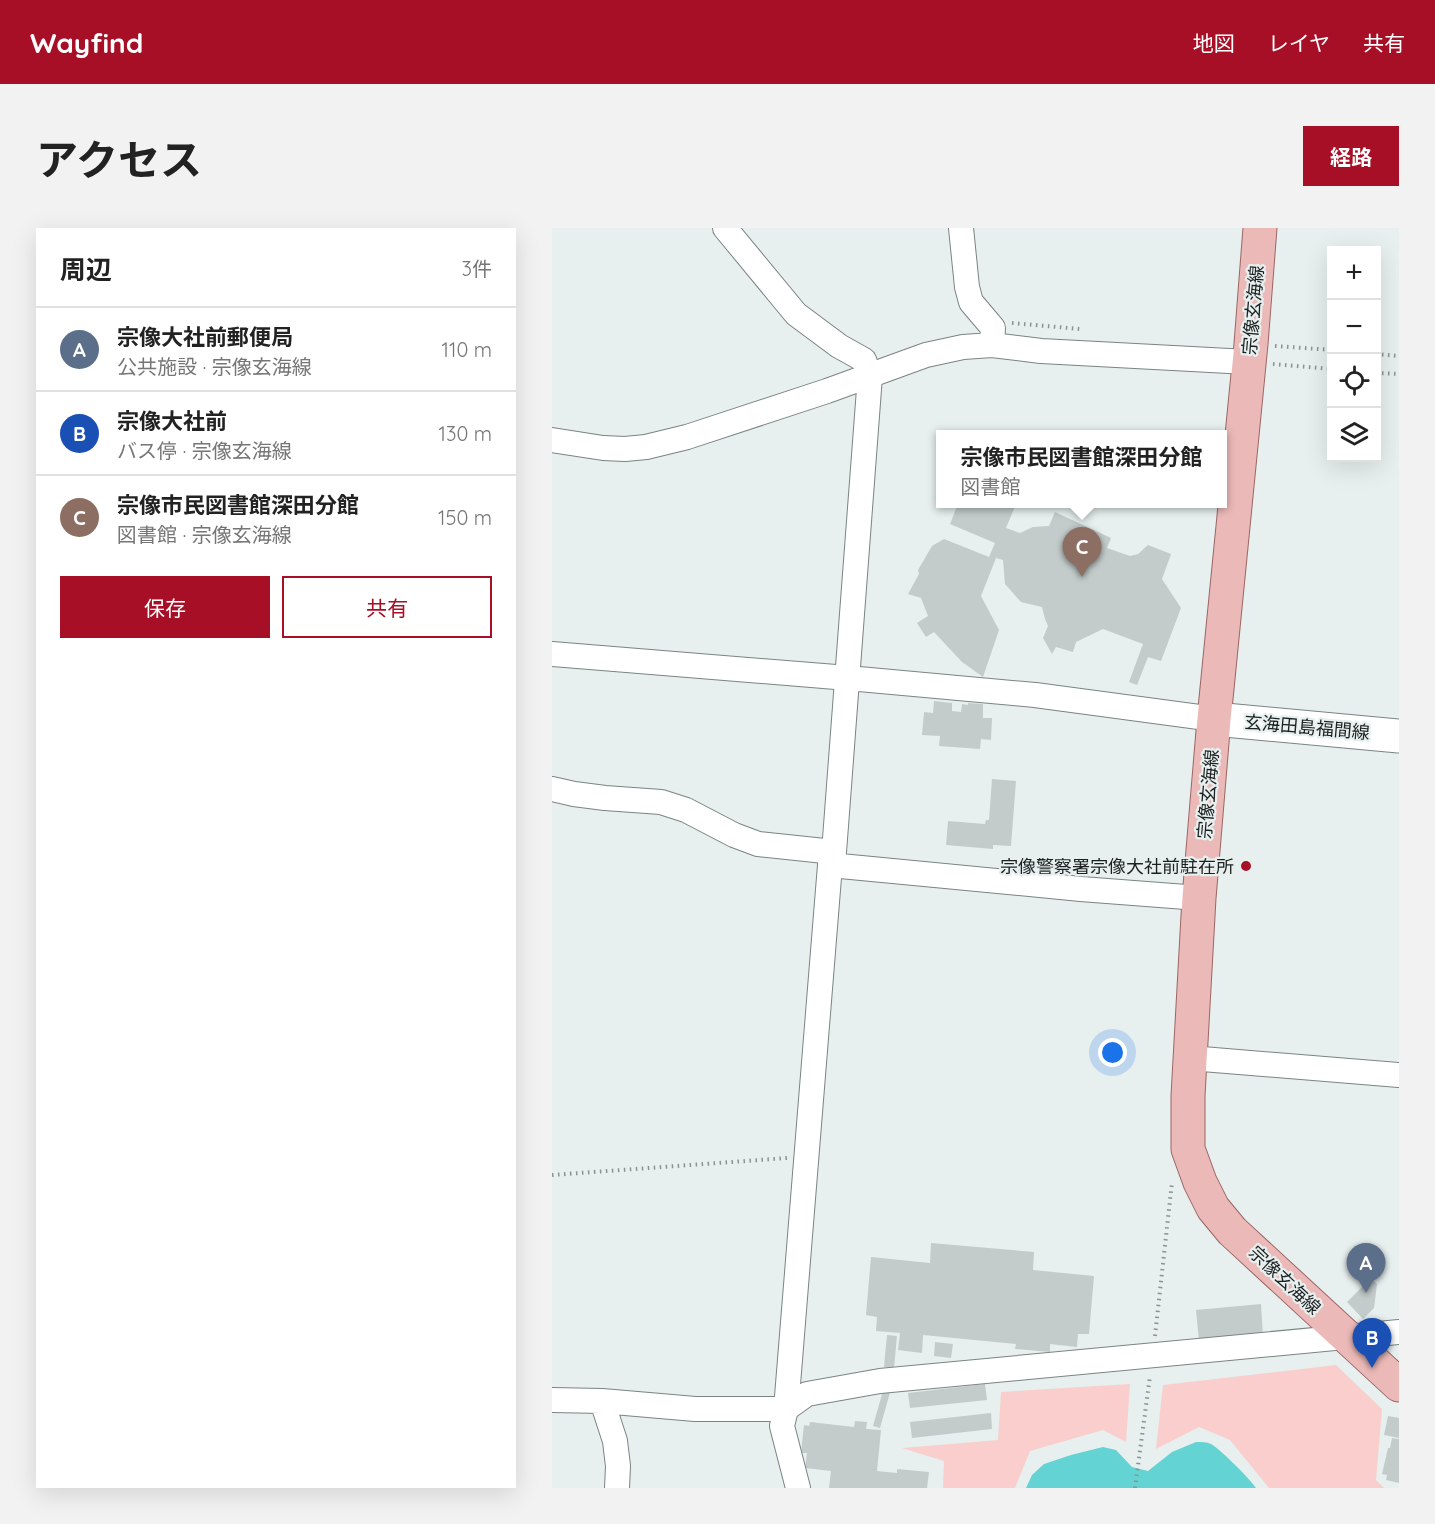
<!DOCTYPE html>
<html lang="ja">
<meta charset="utf-8">
<style>
:root{--surface:#fff;--page:#f2f2f2;--text:#222;--muted:#767676;--line:#e0e0e0;--accent:#a70f26}
body{margin:0;font-family:Quicksand,"Noto Sans JP",sans-serif;background:var(--page);color:var(--text)}
.controls{position:absolute;right:18px;top:18px;display:grid;overflow:hidden;border-radius:0px;box-shadow:0 6px 24px #0002}
.controls button{width:54px;height:54px;display:grid;place-items:center;padding:0;border:0;border-bottom:2px solid var(--line);background:var(--surface);color:var(--text);font:30px sans-serif}
.you{position:absolute;left:561px;top:825px;width:21px;height:21px;margin:-15px;border:4px solid #fff;border-radius:50%;background:#1a73e8;box-shadow:0 0 0 9px #1a73e833}
.badge{display:grid;place-items:center;width:39px;height:39px;border-radius:50%;background:var(--accent);color:#fff;font-size:20px;font-weight:700}
.pin{position:absolute;translate:-50% -50px;filter:drop-shadow(0 2px 3px #0008)}
.pin::after{content:'';position:absolute;top:32px;width:21px;height:18px;background:inherit;clip-path:polygon(0 0,100% 0,50% 100%)}
.popup{position:absolute;left:384px;top:202px;width:291px;height:78px;box-sizing:border-box;display:grid;place-content:center;border-radius:0px;background:var(--surface);filter:drop-shadow(0 2px 4px #0005);font-size:20px;white-space:nowrap;color:var(--muted)}
.popup b{font-size:22px;color:var(--text)}
.popup::after{content:'';position:absolute;left:50%;top:100%;margin-left:-12px;border:12px solid transparent;border-top-color:var(--surface)}
.list{margin:0;padding:0;list-style:none}
h2{display:flex;justify-content:space-between;align-items:center;height:78px;margin:0;padding:0 24px;font-size:26px}
h2 small{font-size:20px;font-weight:400;color:var(--muted)}
.list li{display:grid;grid-template-columns:39px 1fr auto;gap:18px;align-items:center;box-sizing:border-box;height:84px;padding:0 24px;border-top:2px solid var(--line)}
.list b{display:block;font-size:22px;white-space:nowrap}
.list p{margin:0;font-size:20px;white-space:nowrap;color:var(--muted)}
.list em{font-size:20px;font-style:normal;color:var(--muted)}
.actions{display:flex;gap:12px;padding:18px 24px}
.actions a{flex:1;padding:14px 0;border:2px solid var(--accent);border-radius:0px;text-align:center;font-size:21px;color:var(--accent)}
.actions .main{background:var(--accent);color:#fff}
.icon{flex:none;width:33px;height:33px;fill:none;stroke:currentColor;stroke-width:2;stroke-linecap:round;stroke-linejoin:round}
.map{position:relative;flex:none;width:847px;height:1260px;overflow:hidden;border-radius:0px}
header{display:flex;align-items:center;gap:36px;box-sizing:border-box;height:84px;padding:0 30px;background:var(--accent);color:#fff}
header strong{font-size:28px}
nav{display:flex;gap:33px;margin-inline-start:auto;font-size:21px}
.intro{display:flex;align-items:center;justify-content:space-between;box-sizing:border-box;height:144px;padding:0 36px}
h1{margin:0;font-size:42px}
.button{padding:15px 27px;border-radius:0px;background:var(--accent);color:#fff;font-size:21px;font-weight:700}
main{display:flex;gap:36px;padding:0 36px}
aside{flex:1;background:var(--surface);border-radius:0px;box-shadow:0 6px 24px #0002}
.map>svg:first-child{display:block}
.green{fill:#f9cecc}
.water{fill:#63d3d3}
.building{fill:#c3cccb}
.lines{fill:none;stroke-linecap:round;stroke-linejoin:round}
.minor-casing{stroke:#7b8383;stroke-width:26}
.secondary-casing{stroke:#7b8383;stroke-width:35}
.primary-casing{stroke:#9a6664;stroke-width:35}
.path{stroke:#8c9191;stroke-width:4;stroke-dasharray:1.5 4.5;stroke-linecap:butt}
.minor{stroke:#fff;stroke-width:24}
.secondary{stroke:#fff;stroke-width:33}
.primary{stroke:#ebbab8;stroke-width:33}
.poi-dot{fill:#a70f26;stroke:#e7efef;stroke-width:2}
.labels{text-anchor:middle;dominant-baseline:central;stroke-width:4.5;stroke-linejoin:round;paint-order:stroke}
.street-label{font-size:18px;fill:#1d2020;stroke:#e7efef}
.poi-label{font-size:18px;fill:#1d2020;stroke:#e7efef;text-anchor:end}
</style>
<header>
<strong>Wayfind</strong>
<nav><a>地図</a><a>レイヤ</a><a>共有</a></nav>
</header>
<div class="intro"><h1>アクセス</h1><a class="button">経路</a></div>
<main>
<aside>
<h2>周辺<small>3件</small></h2>
<ul class="list">
<li><span class="badge" style="background:#5c6f8a">A</span><div><b>宗像大社前郵便局</b><p>公共施設 · 宗像玄海線</p></div><em>110 m</em></li>
<li><span class="badge" style="background:#1a4fb4">B</span><div><b>宗像大社前</b><p>バス停 · 宗像玄海線</p></div><em>130 m</em></li>
<li><span class="badge" style="background:#8d6e63">C</span><div><b>宗像市民図書館深田分館</b><p>図書館 · 宗像玄海線</p></div><em>150 m</em></li>
</ul>
<div class="actions"><a class="main">保存</a><a>共有</a></div>
</aside>
<div class="map">
<svg width="847" height="1260" viewBox="0 0 847 1260">
<rect width="100%" height="100%" fill="#e7efef"/>
<!-- green -->
<path class="green" d="M784,1137L830,1181L824,1252L832,1260H717L678,1212L647,1199L604,1221L611,1157Z
M578,1156L574,1214L551,1202L478,1223L463,1260H391L392,1233L350,1220L446,1212L449,1164Z"/>
<!-- water -->
<path class="water" d="M644,1214C649,1214 655,1214 659,1216C667,1220 699,1252 704,1260H474L480,1247L492,1236L519,1227L551,1219L564,1222L580,1239L596,1243L620,1224Z"/>
<!-- building -->
<path class="building" d="M406,276H464L454,300L468,305L481,299L497,298L503,284L559,310L555,320L578,328L586,326L596,317L619,326L610,351L629,380L609,433L596,429L585,457L577,454L591,416L551,401L524,414L521,424L504,419L500,426L491,410L496,398L493,391L490,379L469,374L453,356L451,332L444,330L429,368L447,402L431,449L410,434L382,404L374,409L365,395L376,388L369,370L356,366L367,346L366,342L380,318L392,311L437,329L443,315L398,296Z
M382,473L400,475V483L409,484L410,476L416,477V475L431,476V490H440L439,512L429,511L428,521L387,518L388,508L370,507L372,484L381,485Z
M440,551L464,553L459,618L441,617V621L394,617L396,593L433,596L434,592H437Z
M379,1015L482,1024L481,1042L542,1048L537,1106H526L525,1119L498,1116V1124L463,1121L464,1116L371,1107L370,1125L346,1122L348,1105L324,1103L325,1089L314,1087L319,1029L378,1035Z
M819,1050L825,1056L822,1080L811,1091L795,1074Z
M709,1076L711,1108L647,1113L644,1082Z
M335,1107L345,1108L342,1140L332,1139Z
M383,1114L401,1116L399,1130L382,1128Z
M433,1156L435,1172L358,1180L356,1165Z
M332,1159L339,1161L328,1200L321,1198Z
M439,1185L440,1201L360,1210L358,1194Z
M836,1188L847,1190V1210L832,1207Z
M303,1193L315,1194L314,1201L329,1202L325,1243L345,1245V1241L377,1244L375,1260H277L279,1243L253,1240L255,1225H249L252,1197L257,1198L258,1194L302,1199Z
M840,1210L847,1211V1255L834,1252L835,1247L830,1246L836,1220H838Z"/>
<g class="lines">
<defs>
<path id="minor" d="M173,0L244,86L287,118L312,132L318,148L282,624L278,637L234,1181L230,1198L246,1260
M409,0L415,59L419,74L441,100L440,117
M0,212L51,220L73,221L94,219L135,209L275,163L374,127L411,119L440,117L489,123L696,134
M0,426L296,450L483,467L662,491
M0,561L22,566L53,570L109,574L134,582L182,607L206,616L282,624
M278,637L529,661L647,670
M638,830L847,847
M0,1172L50,1173L143,1181H234L255,1166L328,1153L847,1104
M50,1173L63,1213L66,1238L65,1260"/>
<path id="secondary" d="M662,491L847,508"/>
<path id="primary" d="M708,0L699,116L662,491L647,670L636,868V921L648,954L661,980L680,1003L847,1157"/>
</defs>
<!-- minor casing -->
<use href="#minor" class="minor-casing"/>
<!-- secondary casing -->
<use href="#secondary" class="secondary-casing"/>
<!-- primary casing -->
<use href="#primary" class="primary-casing"/>
<!-- path -->
<path class="path" d="M460,95L528,101
M723,118L780,122
M824,126L847,128
M721,136L780,141
M824,145L847,146
M0,947L235,930
M603,1108L620,954
M583,1260L598,1148"/>
<!-- minor -->
<use href="#minor" class="minor"/>
<!-- secondary -->
<use href="#secondary" class="secondary"/>
<!-- primary -->
<use href="#primary" class="primary"/>
</g>
<!-- markers -->
<circle class="poi-dot" cx="694" cy="638" r="6"/>
<g class="labels">
<!-- street labels -->
<g class="street-label">
<text transform="translate(701 82) rotate(-85)">宗像玄海線</text>
<text transform="translate(755 499) rotate(5)">玄海田島福間線</text>
<text transform="translate(656 566) rotate(-85)">宗像玄海線</text>
<text transform="translate(733 1052) rotate(43)">宗像玄海線</text>
</g>
<!-- poi labels -->
<g class="poi-label">
<text x="682" y="638">宗像警察署宗像大社前駐在所</text>
</g>
</g>
</svg>
<div class="controls">
<button>+</button>
<button>−</button>
<button><svg class="icon" aria-label="locate" viewBox="0 0 24 24"><circle cx="12" cy="12" r="6"/><path d="M12 2v4M12 18v4M2 12h4M18 12h4"/></svg></button>
<button><svg class="icon" aria-label="layers" viewBox="0 0 24 24"><path d="M12 4l9 5-9 5-9-5zM3 14l9 5 9-5"/></svg></button>
</div>
<div class="you"></div>
<div class="pin badge" style="left:814px;top:1065px;background:#5c6f8a">A</div>
<div class="pin badge" style="left:820px;top:1140px;background:#1a4fb4">B</div>
<div class="pin badge" style="left:530px;top:349px;background:#8d6e63">C</div>
<div class="popup"><b>宗像市民図書館深田分館</b>図書館</div>
</div>
</main>
